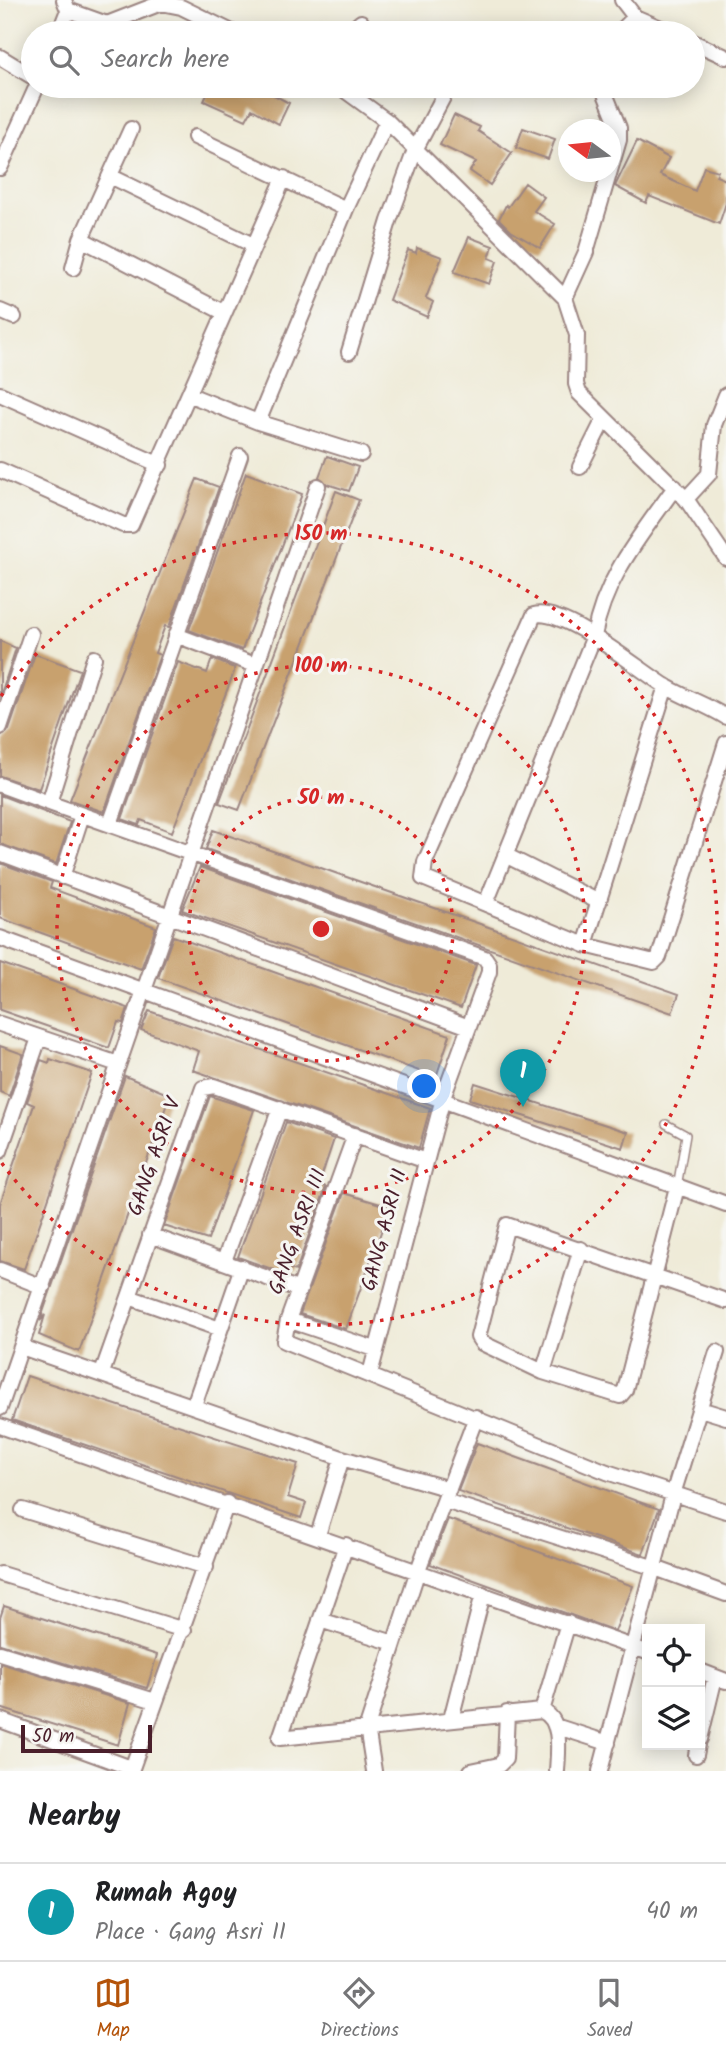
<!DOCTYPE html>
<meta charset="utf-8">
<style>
:root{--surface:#fff;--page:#f2f2f2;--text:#202124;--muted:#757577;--line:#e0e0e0;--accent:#b45309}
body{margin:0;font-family:Kalam,sans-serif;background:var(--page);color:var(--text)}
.controls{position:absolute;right:21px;bottom:21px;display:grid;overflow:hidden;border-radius:0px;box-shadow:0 4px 18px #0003}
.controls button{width:63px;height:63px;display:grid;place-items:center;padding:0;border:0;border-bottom:2px solid var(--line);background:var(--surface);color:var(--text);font:35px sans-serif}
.compass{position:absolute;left:558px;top:119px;width:63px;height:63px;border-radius:50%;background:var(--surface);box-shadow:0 4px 18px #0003;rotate:285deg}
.scale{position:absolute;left:21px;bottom:18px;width:131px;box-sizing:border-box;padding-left:7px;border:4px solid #4a1f2b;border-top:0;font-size:19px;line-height:24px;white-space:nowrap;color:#4a1f2b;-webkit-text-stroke:5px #f6f6f2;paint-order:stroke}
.you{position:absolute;left:425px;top:1087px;width:24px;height:24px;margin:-18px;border:5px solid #fff;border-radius:50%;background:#1a73e8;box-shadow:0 0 0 10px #1a73e833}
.badge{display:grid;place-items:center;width:46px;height:46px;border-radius:50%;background:var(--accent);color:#fff;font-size:23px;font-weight:700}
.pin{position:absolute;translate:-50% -58px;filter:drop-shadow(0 2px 4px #0008)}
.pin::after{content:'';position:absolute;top:37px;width:24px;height:21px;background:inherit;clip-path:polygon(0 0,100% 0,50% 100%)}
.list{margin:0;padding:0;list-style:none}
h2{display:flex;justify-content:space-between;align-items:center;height:91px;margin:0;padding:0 28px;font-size:30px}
h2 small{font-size:23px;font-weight:400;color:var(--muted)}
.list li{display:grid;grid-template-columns:46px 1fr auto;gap:21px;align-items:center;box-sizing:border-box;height:98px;padding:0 28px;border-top:2px solid var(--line)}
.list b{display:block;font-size:26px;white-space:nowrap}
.list p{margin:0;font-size:23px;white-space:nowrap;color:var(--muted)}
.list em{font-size:23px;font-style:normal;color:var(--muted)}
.icon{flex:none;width:38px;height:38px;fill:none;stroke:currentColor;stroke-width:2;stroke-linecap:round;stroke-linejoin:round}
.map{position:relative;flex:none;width:726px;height:1771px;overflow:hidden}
.search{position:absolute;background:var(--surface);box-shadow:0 4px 18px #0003;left:21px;right:21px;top:21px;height:77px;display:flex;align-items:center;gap:18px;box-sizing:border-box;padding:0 24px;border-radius:38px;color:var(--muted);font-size:26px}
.sheet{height:189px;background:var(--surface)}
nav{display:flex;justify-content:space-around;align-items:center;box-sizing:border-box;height:98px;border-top:2px solid var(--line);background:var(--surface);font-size:19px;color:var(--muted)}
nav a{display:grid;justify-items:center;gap:4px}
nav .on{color:var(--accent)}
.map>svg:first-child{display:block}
.building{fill:#c8a16e}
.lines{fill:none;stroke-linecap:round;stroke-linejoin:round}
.lane-casing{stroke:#9c8582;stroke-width:10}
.street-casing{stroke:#9c8582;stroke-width:18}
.lane{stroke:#fff;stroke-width:7}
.street{stroke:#fff;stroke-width:14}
.ring{fill:none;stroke:#d62828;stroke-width:3.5;stroke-dasharray:3.5 7}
.labels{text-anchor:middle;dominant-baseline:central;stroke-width:6;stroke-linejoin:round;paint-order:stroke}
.street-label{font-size:21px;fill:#4a1f2b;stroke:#f6f6f2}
.centre{fill:#d62828;stroke:#f6f6f2;stroke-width:3.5}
.ring-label{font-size:21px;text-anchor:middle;font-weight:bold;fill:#d62828;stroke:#f6f6f2;stroke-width:6;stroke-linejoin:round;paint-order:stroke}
</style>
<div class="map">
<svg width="726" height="1771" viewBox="0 0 726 1771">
<rect width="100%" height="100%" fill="#f6f6f2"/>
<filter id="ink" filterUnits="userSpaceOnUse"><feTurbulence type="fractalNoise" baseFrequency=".0143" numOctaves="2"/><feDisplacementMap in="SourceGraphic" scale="14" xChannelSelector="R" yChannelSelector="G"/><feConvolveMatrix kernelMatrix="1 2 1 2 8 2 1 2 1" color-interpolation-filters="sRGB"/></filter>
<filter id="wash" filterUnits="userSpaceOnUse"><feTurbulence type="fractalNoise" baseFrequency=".00686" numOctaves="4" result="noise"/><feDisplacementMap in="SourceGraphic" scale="28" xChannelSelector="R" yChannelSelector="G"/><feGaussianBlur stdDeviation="1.57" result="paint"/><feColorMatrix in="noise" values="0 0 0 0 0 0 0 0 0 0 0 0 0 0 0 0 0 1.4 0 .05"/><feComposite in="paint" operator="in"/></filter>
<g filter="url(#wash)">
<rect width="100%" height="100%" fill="#efebd8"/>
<g id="blocks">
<!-- building -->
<path class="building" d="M211,86H257L289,103L279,124L252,109L246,120L204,101Z
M454,115L480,127L478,131L512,153L490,185L470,171L476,162L440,145Z
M523,128L555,139L548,159L516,148Z
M637,141L669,158L660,175L695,191L704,167L718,171L716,176L726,180V203L719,224L649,196L646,203L615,186Z
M525,183L544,197L534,211L555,224L540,248L511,231L499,219L506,205L508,207Z
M469,237L493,246L489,258L497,261L489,284L454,272Z
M417,248L442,257L426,298L433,302L427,317L389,300L408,250L416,253Z
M327,456L358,467L349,491L327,484L319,477Z
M246,473L302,494L242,650L189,630Z
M197,479L219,487L169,627L165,626L155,653L160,655L104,812L70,800Z
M336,491L359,500L239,810L219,803Z
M0,641L16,648L0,697Z
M35,654L80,670L39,789L0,776V736L9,730Z
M212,659L234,668V672L172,832L141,820L139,825L122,819L178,662L207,673Z
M0,795L70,822L56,864L0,844Z
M213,830L679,994L672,1013L206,849Z
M0,863L52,882L50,888L156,927L141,969L0,918Z
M200,867L476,965L461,1008L182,910Z
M173,936L450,1035L436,1077L158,978Z
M0,963L128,1008L123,1023L118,1022L109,1048L0,1010Z
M149,1011L430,1108L419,1148L193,1070L199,1051L141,1030Z
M0,1046L23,1054L9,1096L0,1092Z
M50,1059L92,1073L24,1269L0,1261V1204L34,1105L27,1102L41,1060L49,1063Z
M125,1076L170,1095L79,1352L39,1335L45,1315L40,1321Z
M475,1083L628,1132L623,1148L470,1099Z
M210,1096L254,1110L208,1240L164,1226Z
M286,1122L334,1139L319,1184L326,1187L296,1271L288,1268L286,1274L238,1257Z
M344,1193L390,1207L346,1329L300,1314Z
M27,1376L298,1464L288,1497L306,1503L301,1518L12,1420Z
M477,1443L659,1509L643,1554L458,1491Z
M448,1519L633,1586L615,1631L430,1564Z
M4,1606L157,1655L147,1688L0,1644V1618Z
M0,1663L130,1703L118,1745L0,1708Z"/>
</g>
</g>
<g filter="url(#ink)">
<use href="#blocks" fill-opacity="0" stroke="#9c8582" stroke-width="2"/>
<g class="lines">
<defs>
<path id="lane" d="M666,1124L686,1135L677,1187"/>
<path id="street" d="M64,0L68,10L107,24L161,3L181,7L234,33
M622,0L635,17
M59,33L68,10
M348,33L361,22
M619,33L635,17L672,33
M693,42L726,57
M0,57L33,77
M339,86L387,121L565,298L577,335L576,384L579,393L686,499L726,558
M195,137L346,209
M0,168L37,86
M110,176L253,245
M81,239L223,312
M73,268L81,239L131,129
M565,298L586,252L619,140V128L602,86
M0,311L14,317
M349,352L389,221L415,150L449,86
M0,394L160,465
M190,395L258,422L361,454
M258,422L346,209L387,121
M580,467L604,419
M0,470L123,525H131L284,178
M686,499L709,474L714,425L726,395
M176,635L255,665
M94,658L49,803L485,958L489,964V972L443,1098L370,1374
M726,717C707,705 686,698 667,687C640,671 565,607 534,615L425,862L423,878L585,945L654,962L659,957L726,743
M0,727L31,634
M0,785L49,803
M110,824L240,456
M0,853L469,1027
M505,855L599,902
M62,877L82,815
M486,903L594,636C604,578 642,534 675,487
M0,938L726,1204
M585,945L666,686
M0,1024L118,1064
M355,1135L288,1320L284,1341L607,1472L726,1511
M0,1151L39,1038
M677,1187L625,1390L620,1396L543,1372L482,1343L478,1337L507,1225L726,1301
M150,1235L300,1290
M224,1261L280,1108
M0,1270L43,1287
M129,1297L220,1329
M288,1320L375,1349
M21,1347L342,1458L449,1489
M543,1372L581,1249
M102,1373L203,1088L214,1086L426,1161
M194,1405L242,1267
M0,1408L318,486
M700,1409L726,1417
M0,1426L647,1652
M445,1501L655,1568L726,1594
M23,1510L206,1567
M318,1535L342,1458
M346,1545L280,1738L542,1711C563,1720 558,1752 557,1771
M1,1574L184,1630
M320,1620L394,1643
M0,1653L155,1701
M700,1671L726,1681
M542,1711L568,1623
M451,1719L483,1594
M0,1720L131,1768
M555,1726L608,1743
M700,1739L715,1677
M696,1755L698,1745
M131,1771L227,1503
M374,1771L367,1727L418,1570L476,1417
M471,1771L499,1765L505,1759L507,1713
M600,1771L674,1491L717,1352"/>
</defs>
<!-- lane casing -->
<use href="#lane" class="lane-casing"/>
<!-- street casing -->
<use href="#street" class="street-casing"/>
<!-- lane -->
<use href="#lane" class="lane"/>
<!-- street -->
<use href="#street" class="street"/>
</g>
</g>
<!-- distance rings -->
<g class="ring">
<circle cx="321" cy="929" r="132"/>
<circle cx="321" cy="929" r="264"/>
<path d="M1 696A396 396 0 1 1 1 1162"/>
</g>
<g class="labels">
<!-- street labels -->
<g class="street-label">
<text transform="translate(155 1157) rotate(-71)">GANG ASRI V</text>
<text transform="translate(385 1230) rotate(-75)">GANG ASRI II</text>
<text transform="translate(298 1232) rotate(-70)">GANG ASRI III</text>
</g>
</g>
<circle cx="321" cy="929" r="10" class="centre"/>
<g class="ring-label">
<text x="321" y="540">150 m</text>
<text x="321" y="672">100 m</text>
<text x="321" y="804">50 m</text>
</g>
</svg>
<div class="controls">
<button><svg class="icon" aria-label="locate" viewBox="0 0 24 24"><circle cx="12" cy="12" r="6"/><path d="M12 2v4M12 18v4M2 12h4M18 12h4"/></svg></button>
<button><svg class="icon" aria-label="layers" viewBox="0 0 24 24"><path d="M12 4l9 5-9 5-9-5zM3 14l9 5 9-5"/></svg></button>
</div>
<svg class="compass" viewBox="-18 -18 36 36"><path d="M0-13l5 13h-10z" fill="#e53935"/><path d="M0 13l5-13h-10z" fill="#757577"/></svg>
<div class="scale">50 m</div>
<div class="you"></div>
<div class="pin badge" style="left:523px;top:1107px;background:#0f9aa8">1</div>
<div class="search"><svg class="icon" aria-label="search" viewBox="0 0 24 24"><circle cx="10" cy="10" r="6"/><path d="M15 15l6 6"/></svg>Search here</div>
</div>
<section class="sheet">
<h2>Nearby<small></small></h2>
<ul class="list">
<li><span class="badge" style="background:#0f9aa8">1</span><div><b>Rumah Agoy</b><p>Place · Gang Asri II</p></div><em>40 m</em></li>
</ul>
</section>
<nav>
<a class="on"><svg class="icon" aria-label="map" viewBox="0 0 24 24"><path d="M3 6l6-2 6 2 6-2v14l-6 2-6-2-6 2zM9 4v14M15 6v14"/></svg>Map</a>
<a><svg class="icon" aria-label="directions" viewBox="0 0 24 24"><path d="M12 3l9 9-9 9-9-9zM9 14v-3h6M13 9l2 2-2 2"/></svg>Directions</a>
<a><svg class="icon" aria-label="saved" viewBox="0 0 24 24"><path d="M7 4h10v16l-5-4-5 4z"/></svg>Saved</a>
</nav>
